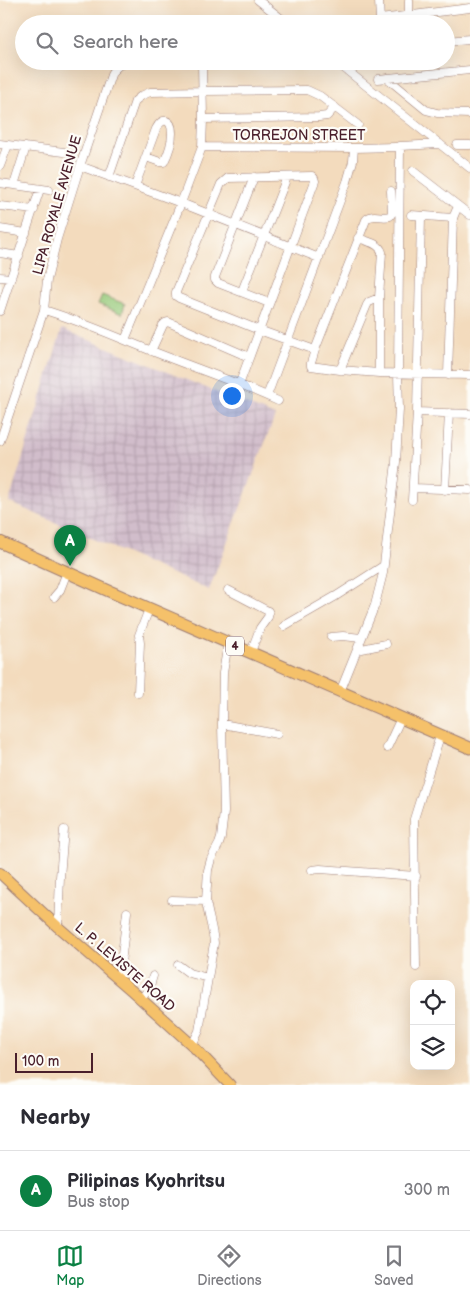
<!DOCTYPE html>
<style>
:root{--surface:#fff;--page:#f2f2f3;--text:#2b2b33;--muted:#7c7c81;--line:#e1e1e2;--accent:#0b8043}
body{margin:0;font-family:"Balsamiq Sans",sans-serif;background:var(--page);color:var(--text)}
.controls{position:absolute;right:15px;bottom:15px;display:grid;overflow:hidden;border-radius:10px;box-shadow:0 5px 20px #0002}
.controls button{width:45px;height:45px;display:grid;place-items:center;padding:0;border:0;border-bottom:1px solid var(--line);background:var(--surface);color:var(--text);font:25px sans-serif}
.scale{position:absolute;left:15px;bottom:12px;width:78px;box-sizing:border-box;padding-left:5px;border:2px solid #4a1f2b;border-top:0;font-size:14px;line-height:18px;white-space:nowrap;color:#4a1f2b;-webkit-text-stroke:4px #fdfcf7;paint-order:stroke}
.you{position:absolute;left:231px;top:395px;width:18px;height:18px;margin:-12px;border:4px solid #fff;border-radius:50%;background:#1a73e8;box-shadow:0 0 0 8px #1a73e833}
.badge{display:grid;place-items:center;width:32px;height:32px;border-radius:50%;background:var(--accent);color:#fff;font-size:16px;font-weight:700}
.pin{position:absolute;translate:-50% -41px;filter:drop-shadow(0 1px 2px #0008)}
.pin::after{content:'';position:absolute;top:26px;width:18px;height:15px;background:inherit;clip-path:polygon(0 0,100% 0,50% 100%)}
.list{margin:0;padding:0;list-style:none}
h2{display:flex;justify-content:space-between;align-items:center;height:65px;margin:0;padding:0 20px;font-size:21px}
h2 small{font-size:16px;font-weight:400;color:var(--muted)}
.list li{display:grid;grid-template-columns:32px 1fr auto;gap:15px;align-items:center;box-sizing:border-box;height:80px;padding:0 20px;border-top:1px solid var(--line)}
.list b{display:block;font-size:19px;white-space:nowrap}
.list p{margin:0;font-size:16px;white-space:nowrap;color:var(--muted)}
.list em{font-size:16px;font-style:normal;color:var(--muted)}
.icon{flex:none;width:28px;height:28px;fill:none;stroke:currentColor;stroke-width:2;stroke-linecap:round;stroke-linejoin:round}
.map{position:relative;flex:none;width:470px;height:1085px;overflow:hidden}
.search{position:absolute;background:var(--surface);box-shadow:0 5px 20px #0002;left:15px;right:15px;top:15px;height:55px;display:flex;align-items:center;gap:12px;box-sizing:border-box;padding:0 18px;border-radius:28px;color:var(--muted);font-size:19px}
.sheet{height:145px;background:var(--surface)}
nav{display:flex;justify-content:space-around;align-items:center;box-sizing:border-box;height:70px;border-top:1px solid var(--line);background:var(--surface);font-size:14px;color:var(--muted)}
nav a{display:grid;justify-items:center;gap:2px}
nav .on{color:var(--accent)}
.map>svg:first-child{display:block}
.industrial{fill:url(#industrial-grid)}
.green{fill:#96c979;stroke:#707452}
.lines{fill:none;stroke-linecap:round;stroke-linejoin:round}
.minor-casing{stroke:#9e7d74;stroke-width:9}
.major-casing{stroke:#9e7d74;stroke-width:12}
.highway-casing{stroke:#9e7d74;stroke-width:13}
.minor{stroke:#fff;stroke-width:8}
.major{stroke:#f5c16b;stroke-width:10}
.highway{stroke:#f5c16b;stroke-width:11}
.labels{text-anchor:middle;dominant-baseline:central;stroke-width:4.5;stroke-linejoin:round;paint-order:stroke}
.shield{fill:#fdfcf7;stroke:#806168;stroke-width:1}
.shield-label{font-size:12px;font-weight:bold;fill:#4a1f2b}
.street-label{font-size:14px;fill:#4a1f2b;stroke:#fdfcf7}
</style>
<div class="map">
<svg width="470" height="1085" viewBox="0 0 470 1085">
<defs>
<pattern id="industrial-grid" width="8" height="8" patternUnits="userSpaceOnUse" patternTransform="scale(1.25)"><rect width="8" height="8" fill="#d1bdcb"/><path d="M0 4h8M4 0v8" fill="none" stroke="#b5a2ae"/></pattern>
</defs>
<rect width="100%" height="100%" fill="#fdfcf7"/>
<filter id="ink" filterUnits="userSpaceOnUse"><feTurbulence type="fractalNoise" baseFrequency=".02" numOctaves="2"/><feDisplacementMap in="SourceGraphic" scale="10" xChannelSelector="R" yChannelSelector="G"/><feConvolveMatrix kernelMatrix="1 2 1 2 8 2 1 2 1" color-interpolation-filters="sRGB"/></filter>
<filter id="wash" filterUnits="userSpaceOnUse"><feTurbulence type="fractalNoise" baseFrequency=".0096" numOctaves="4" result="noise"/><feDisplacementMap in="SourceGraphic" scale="20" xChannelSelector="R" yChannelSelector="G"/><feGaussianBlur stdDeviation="1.12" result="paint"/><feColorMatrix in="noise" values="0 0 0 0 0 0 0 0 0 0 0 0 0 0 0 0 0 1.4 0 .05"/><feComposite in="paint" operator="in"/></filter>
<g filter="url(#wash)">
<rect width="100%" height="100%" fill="#f3dbbd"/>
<!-- industrial -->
<path class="industrial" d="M62,329L275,416L209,590L9,502Z"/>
<!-- green -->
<path class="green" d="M102,295L125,304L122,314L98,304Z"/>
</g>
<g filter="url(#ink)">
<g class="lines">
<defs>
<path id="minor" d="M258,0L288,24
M379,0L380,22
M409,16V0
M380,19L470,8
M446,41L470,39
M335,61L470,168
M387,78L426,110L437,113L470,114
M378,79L470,70
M203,119L319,117L327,116L335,107
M0,144L64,152
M457,145H470
M202,147L354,148L396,147
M0,166L8,145
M80,166L181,203L319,258
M413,171L470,215
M109,177L135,101L141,96L150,92L202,91L307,90L320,96L358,125
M254,177L215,277V280L218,283L269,303
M0,183L49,190
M14,185L26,147
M135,186L156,129C162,116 172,119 172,133C172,142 168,154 164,162H160L146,157
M391,191L392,213L390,216C382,219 372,212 366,220L315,350L311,363V366L340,370L379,373L470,375
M0,206L34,210
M411,215L453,218
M0,229L26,233
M358,238C366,241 379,243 382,252L379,298V373
M0,253L19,256
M0,277L11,278
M242,291L287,177
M44,310C81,321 116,337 152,351C194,368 237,382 278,401
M0,311L40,189
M125,340L181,203L202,147L203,119L202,62
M151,351L163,325L165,323L168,322L249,357
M340,370L367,305L369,302L379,298
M448,375L453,218L458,206
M239,385L315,181L314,178L312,176L228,178L221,184L176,292V296L179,298L259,330L315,350
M267,396L347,182L353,161L354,148
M417,412L470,414
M0,441L44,310L47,280L57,239L80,166L112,72L118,66L128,61H207
M413,488L470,490
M445,490L449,413
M412,500L417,412L421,216
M228,590L268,611L269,613L268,617L260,628L251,652
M54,597L60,590L67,572
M284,626L336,596L383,566
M331,637L343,636L361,638
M228,643L223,673L222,724L277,734
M357,650L386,644
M340,692L375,605L383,573L396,462L399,409L398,374L400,146L440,144
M138,693L140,643L139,635L149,609
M387,748L401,718
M312,870L320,869L416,876
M172,900L206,901L208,870L211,859L219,844L221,838L224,812L222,724
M58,927L60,877L64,830
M178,965L189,973L208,978
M416,967L414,819L440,736
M119,980L127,912
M141,999L149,989L153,976
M192,1045L199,1031L214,943C213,929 208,915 206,901"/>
<path id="major" d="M0,873L58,927L131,990L192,1045L230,1085"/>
<path id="highway" d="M0,542L109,591L470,748"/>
</defs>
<!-- minor casing -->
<use href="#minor" class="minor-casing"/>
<!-- major casing -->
<use href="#major" class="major-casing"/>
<!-- highway casing -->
<use href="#highway" class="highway-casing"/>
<!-- minor -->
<use href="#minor" class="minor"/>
<!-- major -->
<use href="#major" class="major"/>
<!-- highway -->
<use href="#highway" class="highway"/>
</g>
</g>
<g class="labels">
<!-- shield labels -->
<rect class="shield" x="226" y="636.5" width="18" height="19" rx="4"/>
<g class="shield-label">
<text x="235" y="646">4</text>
</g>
<!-- street labels -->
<g class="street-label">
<text x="299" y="135">TORREJON STREET</text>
<text transform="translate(57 205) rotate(-74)">LIPA ROYALE AVENUE</text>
<text transform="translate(125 967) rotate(41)">L. P. LEVISTE ROAD</text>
</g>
</g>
</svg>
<div class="controls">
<button><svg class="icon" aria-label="locate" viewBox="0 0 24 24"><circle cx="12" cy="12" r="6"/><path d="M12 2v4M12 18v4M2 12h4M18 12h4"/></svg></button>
<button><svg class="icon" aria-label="layers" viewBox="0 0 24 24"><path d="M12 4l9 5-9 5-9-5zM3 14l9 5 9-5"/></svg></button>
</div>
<div class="scale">100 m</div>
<div class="you"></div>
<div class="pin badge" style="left:70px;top:566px">A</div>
<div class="search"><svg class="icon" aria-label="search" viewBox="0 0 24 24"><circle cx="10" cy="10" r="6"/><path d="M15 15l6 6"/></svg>Search here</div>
</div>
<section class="sheet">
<h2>Nearby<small></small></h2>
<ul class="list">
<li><span class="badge">A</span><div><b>Pilipinas Kyohritsu</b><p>Bus stop</p></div><em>300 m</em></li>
</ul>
</section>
<nav>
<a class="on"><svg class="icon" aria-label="map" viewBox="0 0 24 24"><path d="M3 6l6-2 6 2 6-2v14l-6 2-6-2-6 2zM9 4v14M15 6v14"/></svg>Map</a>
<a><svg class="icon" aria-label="directions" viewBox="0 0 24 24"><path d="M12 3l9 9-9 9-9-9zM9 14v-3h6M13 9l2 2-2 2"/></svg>Directions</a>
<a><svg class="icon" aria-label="saved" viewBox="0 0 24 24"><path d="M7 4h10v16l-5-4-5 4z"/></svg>Saved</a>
</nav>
